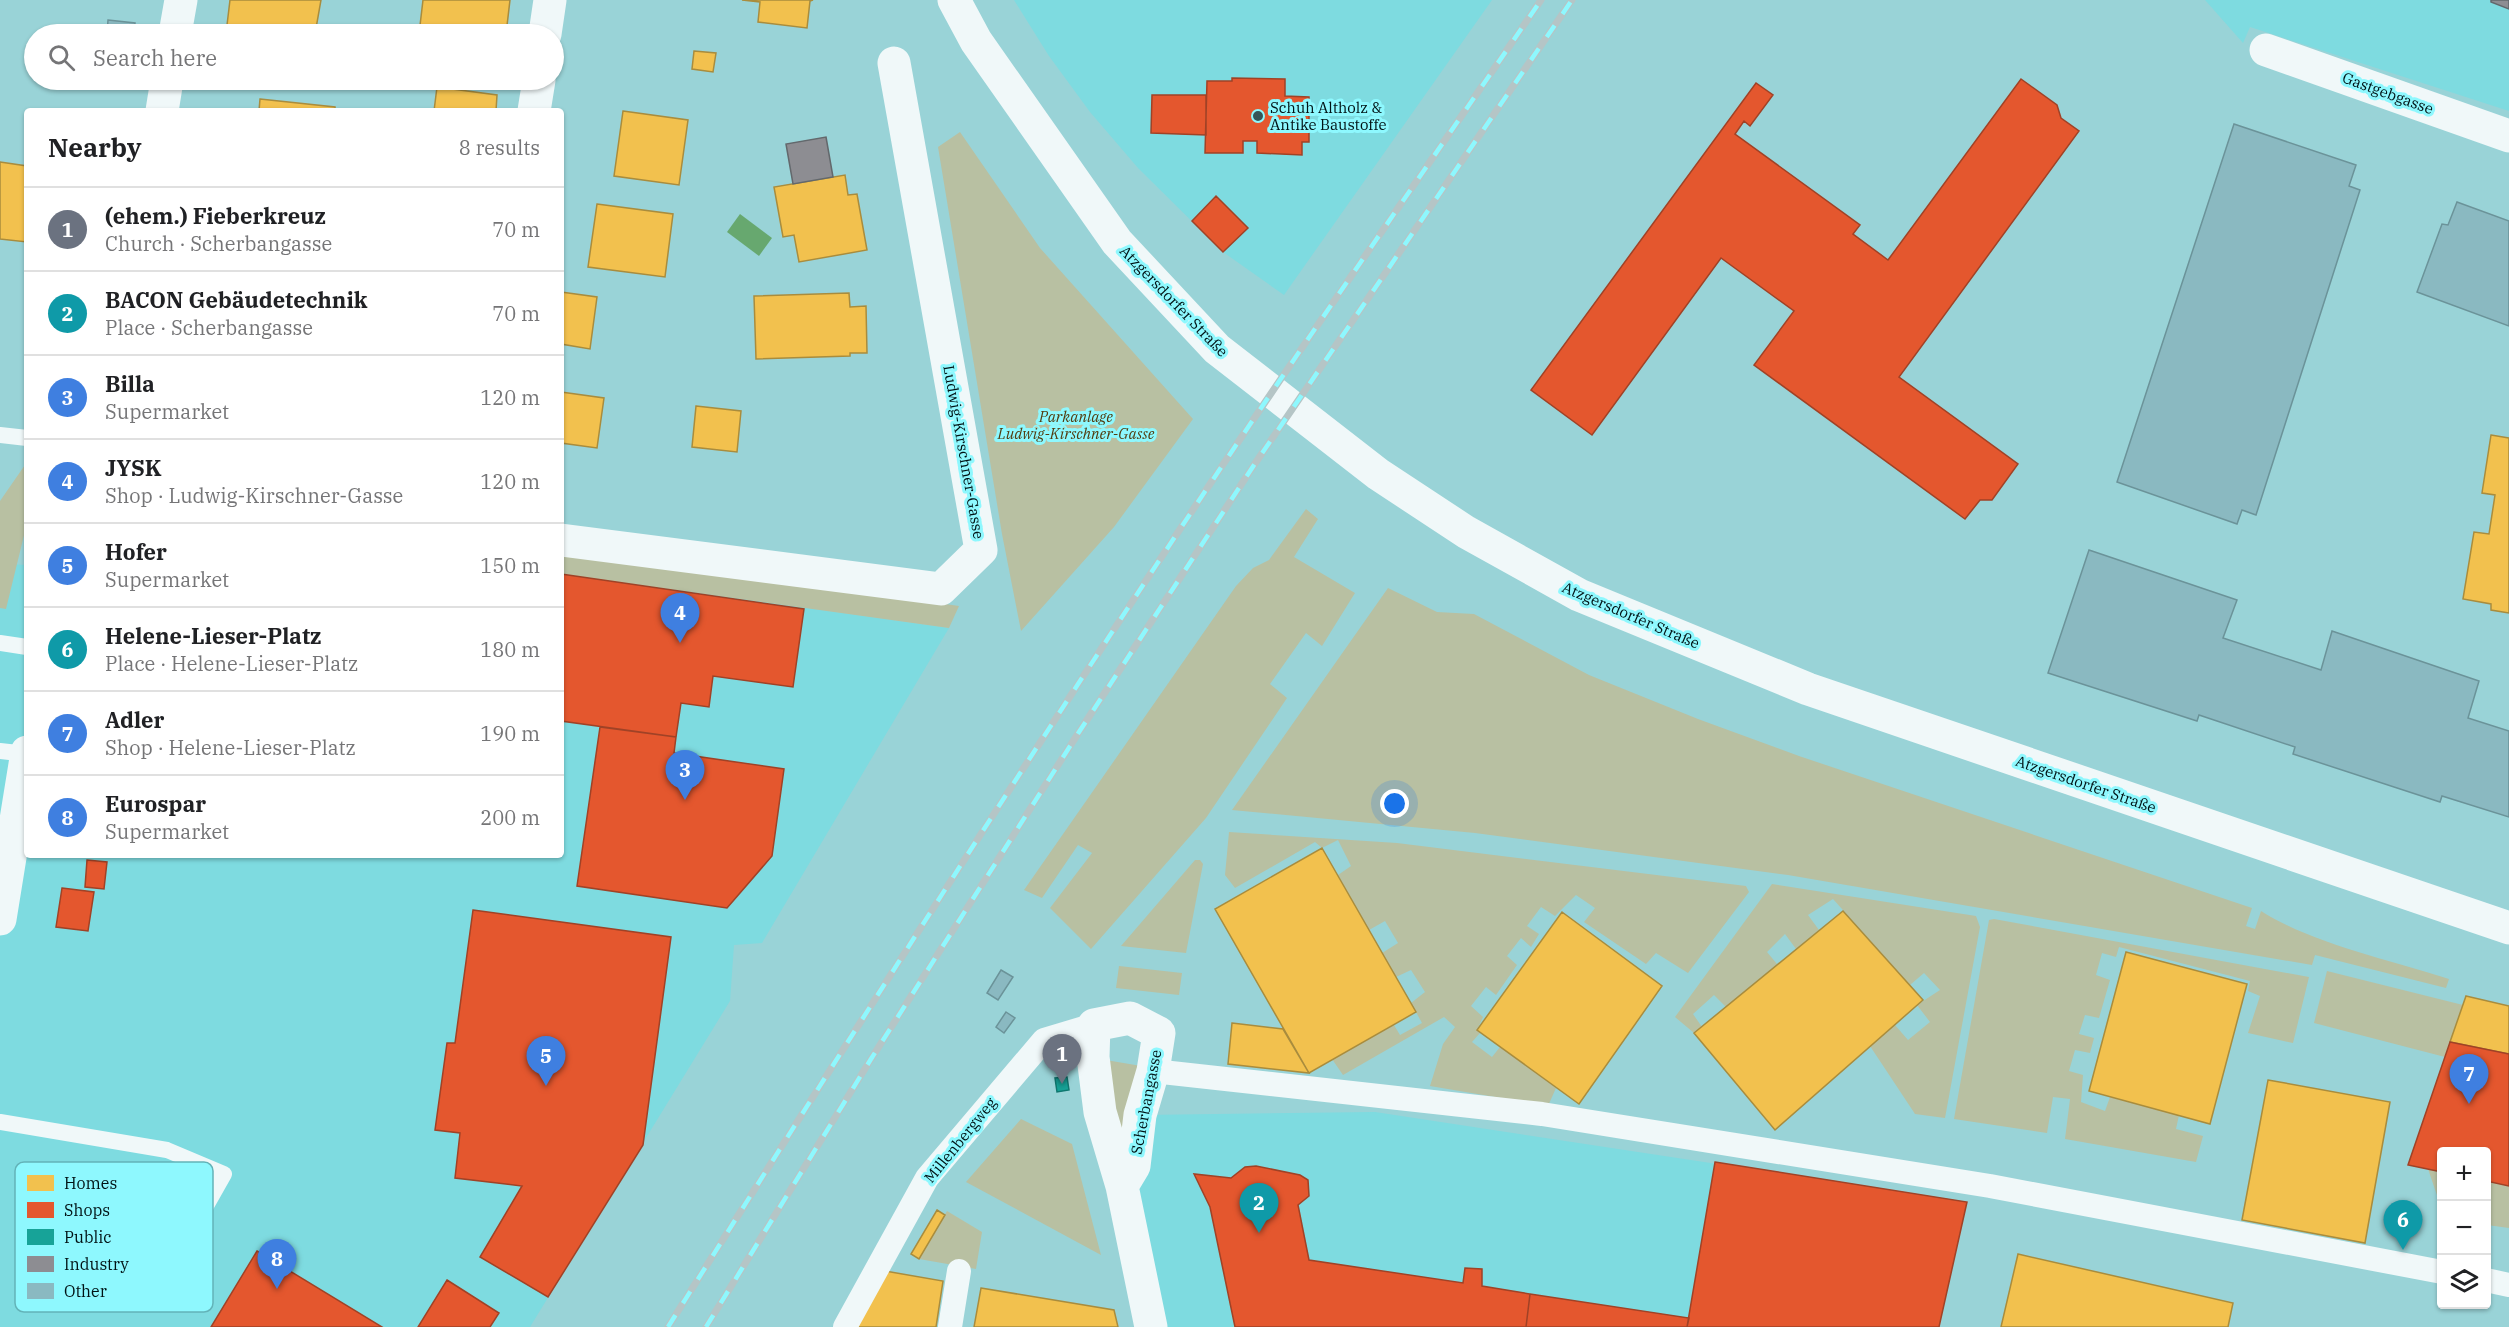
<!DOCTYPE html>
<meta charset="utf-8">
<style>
:root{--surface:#fff;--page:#f6f6f6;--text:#202124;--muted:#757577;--line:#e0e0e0;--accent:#365658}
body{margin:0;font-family:"IBM Plex Serif",serif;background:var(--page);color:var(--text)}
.controls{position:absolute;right:18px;bottom:18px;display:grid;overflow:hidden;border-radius:6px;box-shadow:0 2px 4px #0004}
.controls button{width:54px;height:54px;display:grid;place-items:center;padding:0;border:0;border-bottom:2px solid var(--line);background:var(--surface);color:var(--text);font:30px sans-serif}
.you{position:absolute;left:1395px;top:804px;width:21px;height:21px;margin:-15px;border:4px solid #fff;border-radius:50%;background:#1a73e8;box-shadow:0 0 0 9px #1a73e833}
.badge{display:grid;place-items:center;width:39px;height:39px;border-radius:50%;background:var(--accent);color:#fff;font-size:20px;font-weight:700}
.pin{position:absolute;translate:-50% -50px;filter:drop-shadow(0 2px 3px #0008)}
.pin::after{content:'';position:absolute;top:32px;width:21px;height:18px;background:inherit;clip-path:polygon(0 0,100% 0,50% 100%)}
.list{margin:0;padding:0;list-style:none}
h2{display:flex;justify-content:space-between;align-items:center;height:78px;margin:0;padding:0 24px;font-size:26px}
h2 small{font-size:20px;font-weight:400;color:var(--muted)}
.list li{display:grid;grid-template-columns:39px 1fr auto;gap:18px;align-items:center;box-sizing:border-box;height:84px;padding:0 24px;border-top:2px solid var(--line)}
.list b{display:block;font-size:22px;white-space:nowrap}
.list p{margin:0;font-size:20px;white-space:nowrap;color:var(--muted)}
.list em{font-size:20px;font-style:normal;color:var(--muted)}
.icon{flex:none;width:33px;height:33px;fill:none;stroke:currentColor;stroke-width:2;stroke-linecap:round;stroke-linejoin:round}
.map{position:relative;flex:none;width:2509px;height:1327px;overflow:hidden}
.search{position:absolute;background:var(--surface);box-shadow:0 2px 4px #0004;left:24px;top:24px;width:540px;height:66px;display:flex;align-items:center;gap:15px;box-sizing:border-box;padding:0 21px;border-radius:33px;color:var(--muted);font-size:22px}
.panel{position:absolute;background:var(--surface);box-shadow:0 2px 4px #0004;left:24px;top:108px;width:540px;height:750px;border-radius:6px}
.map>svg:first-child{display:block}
.built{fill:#7edbe0}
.green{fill:#b8c0a2}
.water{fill:#67a86f}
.homes{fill:#f2c14e;stroke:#a98c3d;stroke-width:1.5}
.shops{fill:#e4572e;stroke:#a04226;stroke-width:1.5}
.public{fill:#17a398;stroke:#107870;stroke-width:1.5}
.industry{fill:#8d8d92;stroke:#63686c;stroke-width:1.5}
.building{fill:#8ab9c1;stroke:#6b9399;stroke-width:1.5}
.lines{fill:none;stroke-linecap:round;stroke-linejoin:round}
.service{stroke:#f0f8f9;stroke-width:16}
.pedestrian{stroke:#f0f8f9;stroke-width:24}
.minor{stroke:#f0f8f9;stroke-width:33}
.tertiary{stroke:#f0f8f9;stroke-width:33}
.rail-casing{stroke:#b5c5c6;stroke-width:7}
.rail{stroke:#8ef8fe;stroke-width:4.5;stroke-dasharray:14;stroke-linecap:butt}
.poi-dot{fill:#365658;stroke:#8ef8fe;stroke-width:2}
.labels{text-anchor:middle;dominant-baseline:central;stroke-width:6;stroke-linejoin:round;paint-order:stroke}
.street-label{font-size:15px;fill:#001214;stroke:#8ef8fe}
.poi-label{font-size:15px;fill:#001214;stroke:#8ef8fe;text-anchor:start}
.park-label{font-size:15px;font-style:italic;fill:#533c10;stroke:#8ef8fe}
.key{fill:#8ef8fe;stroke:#63b3b8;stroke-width:1.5}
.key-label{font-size:16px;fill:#001214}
</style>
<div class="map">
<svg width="2509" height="1327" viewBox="0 0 2509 1327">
<rect width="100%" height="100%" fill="#99d3d7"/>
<!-- built -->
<path class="built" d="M1014,0H1492L1284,295L1223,252L1138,168L1090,112L1049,56Z
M2205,0H2509V111L2250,27L2243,43Z
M7,564L27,565V855H561V573L949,628L762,943L734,945L730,1001L530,1327H0V591Z
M1375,1112L1967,1202L1939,1327H1151L1134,1166L1140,1115Z"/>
<!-- green -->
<path class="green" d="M960,132L1040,248L1193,419L1114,527L1021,631L1002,534L938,147Z
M27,462V523L6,609L0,608V501Z
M1306,509L1318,519L1294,557L1355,593L1322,646L1306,633L1270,684L1287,698L1206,818L1091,949L1050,908L1092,853L1078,845L1042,898L1024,890L1236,586L1253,568L1269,560Z
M561,548L959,606L949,628L561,574Z
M1388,588L1437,612L1474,614L1589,675L1698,719L1799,756L2252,908L2246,926L2255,929L2261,911C2313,944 2390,960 2449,979L2446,988L2315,955L2312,965L1788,875L1475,833L1232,810Z
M1229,832L1397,843L1746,886L1749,892L1688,973L1656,953L1646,964L1584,922L1595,908L1576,895L1555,916L1541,907L1527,926L1539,934L1531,947L1521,938L1507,956L1517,965L1496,995L1486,987L1471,1006L1483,1017L1477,1030L1480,1033L1472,1042L1492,1057L1500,1047L1556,1088L1548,1106L1430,1086L1443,1044L1455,1027L1444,1017L1343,1075L1332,1059L1394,1025L1400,1035L1422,1023L1411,1003L1425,992L1411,970L1396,977L1382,953L1398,943L1385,921L1369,930L1338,875L1351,866L1338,840L1322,848L1315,842L1235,888L1225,875Z
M1195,860H1200L1203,864L1186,953L1121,946Z
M1772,884L1976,916L1980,927L1945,1118L1915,1114L1870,1046L1895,1025L1908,1040L1930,1022L1917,1005L1940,990L1924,973L1910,985L1833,899L1808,915L1819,930L1796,949L1785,934L1767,952L1777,964L1726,1007L1714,995L1693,1014L1702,1027L1694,1033L1675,1017Z
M1994,919L2309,977L2293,1043L2248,1033L2260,996L2248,991L2250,981L2119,947L2116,957L2102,953L2096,975L2110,980L2099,1018L2085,1015L2079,1034L2094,1038L2090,1053L2075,1050L2069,1071L2083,1075L2081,1102L2105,1111L2110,1097L2179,1115L2176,1129L2203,1136L2196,1162L2065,1139L2070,1099L2053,1097L2047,1133L1954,1119L1989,920Z
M1119,966L1182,973L1179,995L1116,988Z
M2327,971L2463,1005L2445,1057L2314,1023Z
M1106,1060L1141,1066L1122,1144Z
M1021,1119L1072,1144L1101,1255L966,1182Z
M2428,1169L2441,1172V1207Z
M2487,1181L2509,1186V1228L2487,1225Z
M947,1211L982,1232L976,1269L919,1259Z"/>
<!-- water -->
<path class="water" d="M740,214L772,238L759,256L727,232Z"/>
<!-- homes -->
<path class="homes" d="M230,0H321L315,34H239L240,27L227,25Z
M423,0H510L506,34H419Z
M742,0H813L810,1L807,28L758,22L760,2Z
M694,51L716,53L713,72L692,69Z
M437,87L497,95L496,111H434Z
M260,99L335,107V111H259Z
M623,111L688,120L679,185L614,176Z
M0,162L27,166V242L0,239Z
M845,175L848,195L857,194L867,250L799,262L794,235L783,237L774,187Z
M597,204L673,214L665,277L588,267Z
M561,292L597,297L590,349L561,344Z
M849,293L850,307L866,306L867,353H850V356L756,359L754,296Z
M561,392L604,398L597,448L561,443Z
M696,406L741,411L737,452L692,447Z
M2491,435L2509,438V613L2491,610V604L2463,599L2474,532L2489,534L2495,495L2482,493Z
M1322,848L1416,1012L1309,1073L1215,909Z
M1843,911L1923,1000L1775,1130L1694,1033Z
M1562,912L1662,986L1579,1104L1477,1030Z
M2126,952L2247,984L2210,1124L2089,1091Z
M2466,996L2509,1006V1054L2450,1042Z
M1232,1023L1283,1029L1309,1073L1228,1064Z
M2268,1080L2390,1102L2365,1243L2242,1220Z
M937,1210L945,1215L919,1259L911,1254Z
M2018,1254L2233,1303L2228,1327H2001Z
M885,1271L943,1281L936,1327H855Z
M981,1288L1114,1310L1118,1327H974Z"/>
<!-- shops -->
<path class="shops" d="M1232,78L1285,79V96L1309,97V142H1302V155L1257,153V141H1243V153H1205L1207,81H1232Z
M2021,79L2057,105L2061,118L2079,131L1899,377L2018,464L1992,500H1980L1965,519L1754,365L1794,311L1721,258L1592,435L1531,390L1756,83L1773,95L1750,126L1744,121L1735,134L1860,225L1853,234L1888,260Z
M1152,95H1206V135L1151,133Z
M1216,196L1248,228L1223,252L1192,221Z
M561,574L804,609L793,687L713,676L709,707L681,703L676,737L561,721Z
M600,727L676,737L674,753L784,769L772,856L727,908L577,886Z
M87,860L107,862L104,889L85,887Z
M62,888L94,892L88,931L56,927Z
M473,910L671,937L643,1145L548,1297L480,1257L522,1186L455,1178L460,1133L435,1130L447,1043H455Z
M2450,1042L2509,1054V1186L2486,1181V1152H2442V1172L2408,1165Z
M1715,1162L1967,1202L1939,1327H1687Z
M1256,1166L1300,1175L1308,1180L1309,1196L1298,1205L1309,1260L1463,1283L1465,1268L1482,1269V1286L1530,1294L1526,1327H1235L1210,1207L1194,1174L1231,1178L1245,1167Z
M257,1251L382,1327H211Z
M447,1280L499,1313L490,1327H418Z
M1530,1294L1689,1318L1687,1327H1526Z"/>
<!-- public -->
<path class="public" d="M1067,1077L1069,1090L1057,1092L1055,1078Z"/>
<!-- industry -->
<path class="industry" d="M2491,0H2509V9L2491,2Z
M826,137L833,177L793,184L786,144Z"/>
<!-- building -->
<path class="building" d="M108,20L135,23L134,34H107Z
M2234,124L2356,165L2349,186L2360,190L2256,515L2242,510L2237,524L2117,482Z
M2457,202L2509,221V326L2417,292L2442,224L2448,225Z
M2089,550L2237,600L2223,638L2321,670L2332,631L2479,681L2468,718L2509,731V817L2442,796L2440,802L2293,754L2295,747L2199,715L2197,721L2048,673Z
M1001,970L1013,977L998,1000L987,993Z
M1006,1012L1015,1018L1004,1033L996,1027Z"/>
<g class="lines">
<!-- service -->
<path class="service" d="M0,435L27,438
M0,643L27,647
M0,751L27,754
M0,1122L167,1150L224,1174L194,1227"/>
<!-- pedestrian -->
<path class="pedestrian" d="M1153,1071L1542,1114L1990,1186L2442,1272
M2486,1280L2509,1285
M845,1327L927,1178L1044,1040L1094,1025
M950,1327L959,1271"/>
<!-- minor -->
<path class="minor" d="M545,34L550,0
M2266,50L2509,136
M534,111L539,80
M561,540L941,589L981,550L894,63
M1122,1186L1134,1166L1140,1115L1153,1071L1159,1033L1130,1018L1094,1025L1093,1057L1100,1112L1122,1186L1151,1327"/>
<!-- tertiary -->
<path class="tertiary" d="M954,0L976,41L1117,242L1217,349L1378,474L1466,532L1579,595L1808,689L2509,928
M175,34L181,0
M162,111L167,80
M0,919L27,752"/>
<defs>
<path id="rail" d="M668,1327C846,1043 1026,760 1212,481C1320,319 1432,160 1541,0
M706,1327L871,1059L1079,732L1254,465L1572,0"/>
</defs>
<!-- rail casing -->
<use href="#rail" class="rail-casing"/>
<!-- rail -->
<use href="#rail" class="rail"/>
</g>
<!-- markers -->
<circle class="poi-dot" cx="1258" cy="116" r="6"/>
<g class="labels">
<!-- street labels -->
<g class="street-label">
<text transform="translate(2388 93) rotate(20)">Gastgebgasse</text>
<text transform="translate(1174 301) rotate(46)">Atzgersdorfer Straße</text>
<text transform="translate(964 452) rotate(80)">Ludwig-Kirschner-Gasse</text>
<text transform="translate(1631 615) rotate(23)">Atzgersdorfer Straße</text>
<text transform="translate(2086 784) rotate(19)">Atzgersdorfer Straße</text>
<text transform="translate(1146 1102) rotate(-79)">Scherbangasse</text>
<text transform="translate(960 1140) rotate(-51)">Millenbergweg</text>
</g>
<!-- poi labels -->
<g class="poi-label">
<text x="1270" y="107">Schuh Altholz &amp;<tspan x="1270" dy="17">Antike Baustoffe</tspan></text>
</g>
<!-- park labels -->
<g class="park-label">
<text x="1076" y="416">Parkanlage<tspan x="1076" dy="17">Ludwig-Kirschner-Gasse</tspan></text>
</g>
</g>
<!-- legend -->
<rect x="15" y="1162" width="198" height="150" rx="9" class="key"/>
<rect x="27" y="1175" width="27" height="16" fill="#f2c14e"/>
<rect x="27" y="1202" width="27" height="16" fill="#e4572e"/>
<rect x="27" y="1229" width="27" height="16" fill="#17a398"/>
<rect x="27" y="1256" width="27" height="16" fill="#8d8d92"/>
<rect x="27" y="1283" width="27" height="16" fill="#8ab9c1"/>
<g class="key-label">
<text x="64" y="1189">Homes</text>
<text x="64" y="1216">Shops</text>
<text x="64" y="1243">Public</text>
<text x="64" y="1270">Industry</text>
<text x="64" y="1297">Other</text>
</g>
</svg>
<div class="controls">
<button>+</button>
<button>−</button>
<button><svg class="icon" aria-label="layers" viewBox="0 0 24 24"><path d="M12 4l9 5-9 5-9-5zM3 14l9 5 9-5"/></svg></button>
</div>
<div class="you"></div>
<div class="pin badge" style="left:1062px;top:1084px;background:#6b7280">1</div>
<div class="pin badge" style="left:1259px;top:1233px;background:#0f9aa8">2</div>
<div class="pin badge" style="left:685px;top:800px;background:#3f7fe0">3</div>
<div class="pin badge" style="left:680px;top:643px;background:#3f7fe0">4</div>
<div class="pin badge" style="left:546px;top:1086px;background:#3f7fe0">5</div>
<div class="pin badge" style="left:2403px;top:1250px;background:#0f9aa8">6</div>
<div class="pin badge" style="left:2469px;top:1104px;background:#3f7fe0">7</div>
<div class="pin badge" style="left:277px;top:1289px;background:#3f7fe0">8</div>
<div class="search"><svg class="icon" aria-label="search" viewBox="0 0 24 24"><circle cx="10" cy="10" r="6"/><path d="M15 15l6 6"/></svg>Search here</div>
<section class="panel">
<h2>Nearby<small>8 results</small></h2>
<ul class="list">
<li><span class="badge" style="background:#6b7280">1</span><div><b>(ehem.) Fieberkreuz</b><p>Church · Scherbangasse</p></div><em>70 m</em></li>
<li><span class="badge" style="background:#0f9aa8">2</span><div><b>BACON Gebäudetechnik</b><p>Place · Scherbangasse</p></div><em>70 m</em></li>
<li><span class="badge" style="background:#3f7fe0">3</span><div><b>Billa</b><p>Supermarket</p></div><em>120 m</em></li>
<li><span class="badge" style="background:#3f7fe0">4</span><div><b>JYSK</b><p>Shop · Ludwig-Kirschner-Gasse</p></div><em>120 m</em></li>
<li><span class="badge" style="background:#3f7fe0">5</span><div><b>Hofer</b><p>Supermarket</p></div><em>150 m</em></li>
<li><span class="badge" style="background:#0f9aa8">6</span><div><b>Helene-Lieser-Platz</b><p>Place · Helene-Lieser-Platz</p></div><em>180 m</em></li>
<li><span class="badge" style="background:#3f7fe0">7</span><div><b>Adler</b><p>Shop · Helene-Lieser-Platz</p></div><em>190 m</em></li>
<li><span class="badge" style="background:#3f7fe0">8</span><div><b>Eurospar</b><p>Supermarket</p></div><em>200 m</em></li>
</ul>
</section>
</div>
